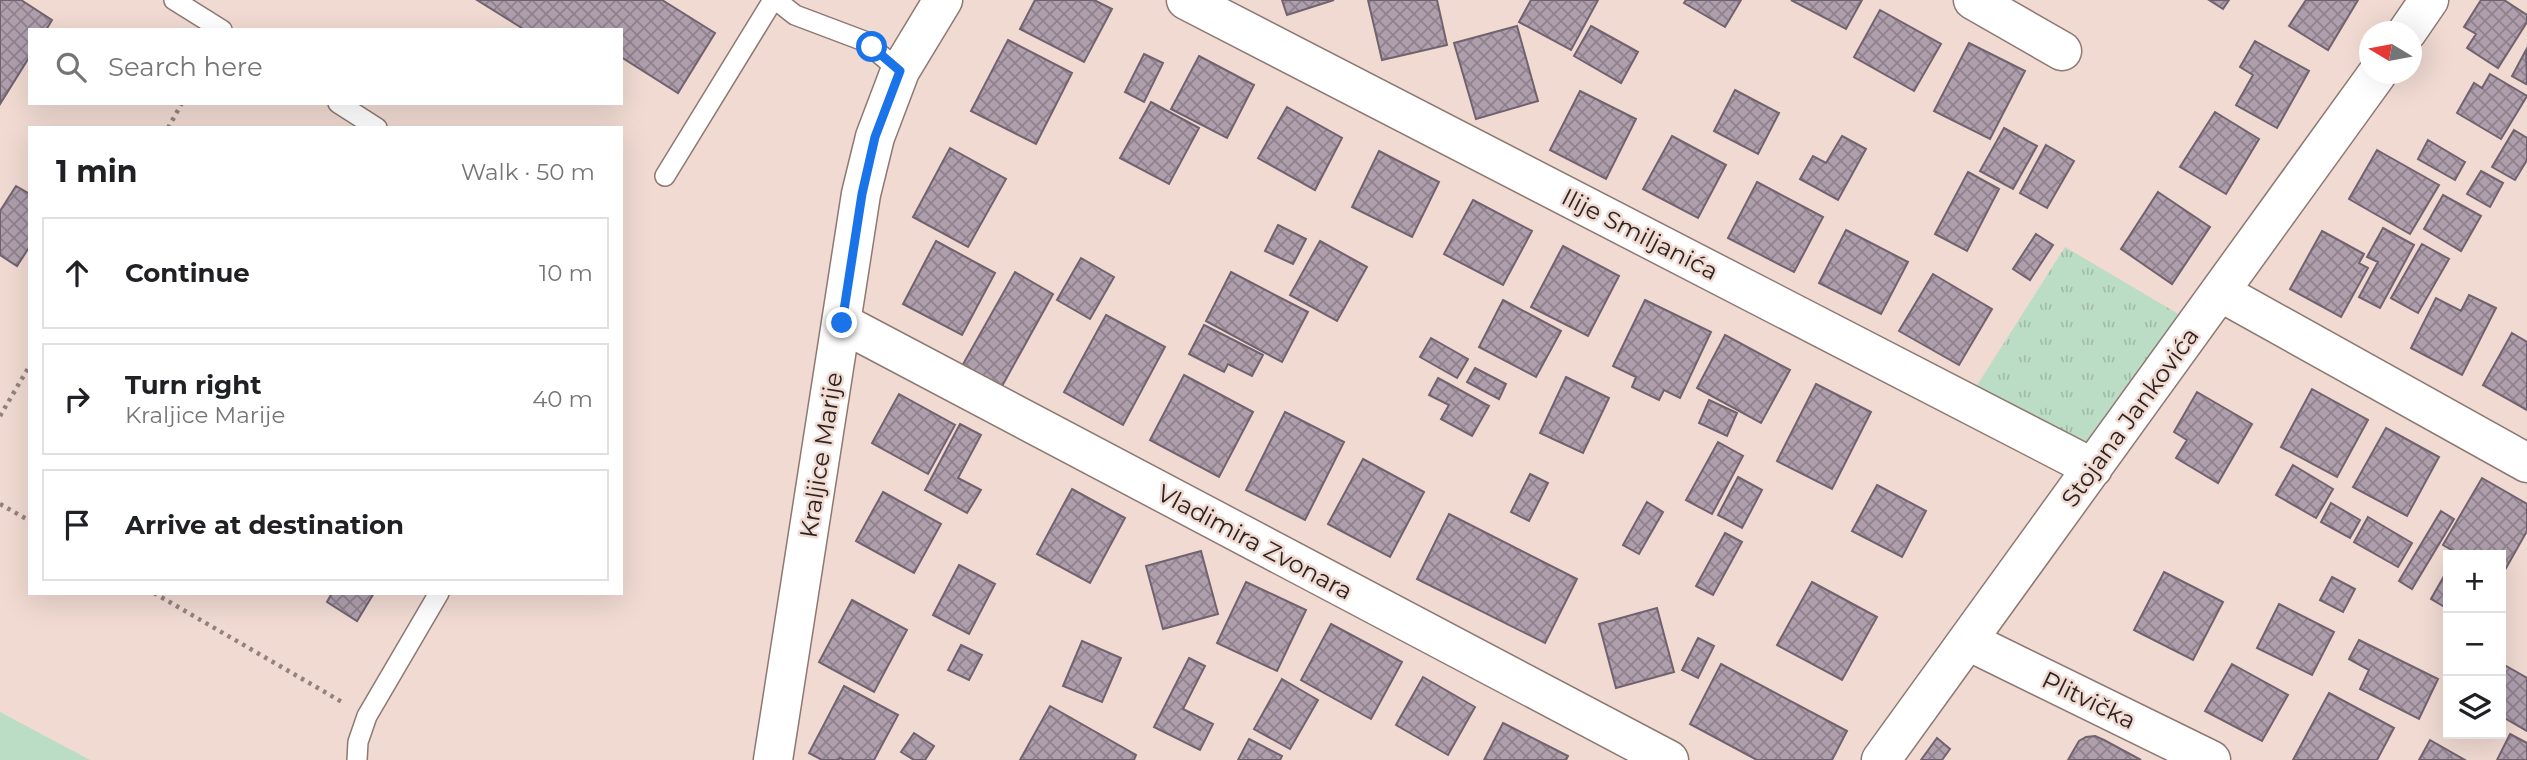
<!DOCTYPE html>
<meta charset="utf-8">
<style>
:root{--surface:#fff;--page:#f6f6f6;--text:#202124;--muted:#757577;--line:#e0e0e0}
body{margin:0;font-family:Montserrat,sans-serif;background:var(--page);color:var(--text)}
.controls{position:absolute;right:21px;bottom:21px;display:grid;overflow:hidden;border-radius:0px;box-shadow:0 7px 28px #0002}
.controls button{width:63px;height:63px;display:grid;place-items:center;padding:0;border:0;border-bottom:2px solid var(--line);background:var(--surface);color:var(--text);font:35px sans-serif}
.compass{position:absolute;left:2359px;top:21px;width:63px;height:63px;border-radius:50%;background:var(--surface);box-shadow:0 7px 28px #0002;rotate:280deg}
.stop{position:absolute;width:21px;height:21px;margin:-16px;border:5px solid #1a73e8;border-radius:50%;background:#fff}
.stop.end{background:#1a73e8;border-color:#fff;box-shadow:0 2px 7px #0008}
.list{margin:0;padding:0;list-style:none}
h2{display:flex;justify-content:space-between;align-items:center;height:91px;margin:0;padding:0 28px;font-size:30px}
h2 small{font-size:23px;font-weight:400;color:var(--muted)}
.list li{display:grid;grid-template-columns:46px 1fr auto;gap:21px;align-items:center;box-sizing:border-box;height:112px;margin:0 14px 14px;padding:0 14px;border:2px solid var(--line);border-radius:0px}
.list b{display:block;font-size:26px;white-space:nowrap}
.list p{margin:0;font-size:23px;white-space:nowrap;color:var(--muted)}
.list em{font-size:23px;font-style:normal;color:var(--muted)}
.icon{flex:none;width:38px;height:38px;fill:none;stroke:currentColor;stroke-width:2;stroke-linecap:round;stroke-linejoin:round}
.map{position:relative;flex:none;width:2527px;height:760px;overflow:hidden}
.search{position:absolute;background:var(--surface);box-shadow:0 7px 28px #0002;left:28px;top:28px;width:595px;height:77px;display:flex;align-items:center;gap:18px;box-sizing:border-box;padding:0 24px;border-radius:0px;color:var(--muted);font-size:26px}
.panel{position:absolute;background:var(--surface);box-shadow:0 7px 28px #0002;left:28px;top:126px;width:595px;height:469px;border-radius:0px}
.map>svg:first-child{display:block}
.grass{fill:url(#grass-tufts)}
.pitch{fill:#bbdcc5}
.building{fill:url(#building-cross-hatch);stroke:#71626f;stroke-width:2}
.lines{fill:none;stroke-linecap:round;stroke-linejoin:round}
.lane-casing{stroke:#8d7972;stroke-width:22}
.street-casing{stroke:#8d7972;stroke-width:41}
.path{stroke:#92837d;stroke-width:4.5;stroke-dasharray:3.5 5;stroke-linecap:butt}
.lane{stroke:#fff;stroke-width:19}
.street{stroke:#fff;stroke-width:38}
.route{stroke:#1a73e8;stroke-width:9}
.labels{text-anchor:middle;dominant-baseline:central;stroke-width:5;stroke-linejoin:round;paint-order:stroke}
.street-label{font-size:24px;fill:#2b2320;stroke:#f0dad2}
</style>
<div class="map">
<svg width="2527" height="760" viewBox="0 0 2527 760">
<defs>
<pattern id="grass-tufts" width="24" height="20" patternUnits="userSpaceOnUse" patternTransform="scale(1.75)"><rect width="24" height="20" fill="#bbdcc5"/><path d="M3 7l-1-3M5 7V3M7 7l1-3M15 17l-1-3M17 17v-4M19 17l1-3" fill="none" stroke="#a1bca9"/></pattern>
<pattern id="building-cross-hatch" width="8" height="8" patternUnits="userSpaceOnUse" patternTransform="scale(1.75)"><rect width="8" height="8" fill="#af9fad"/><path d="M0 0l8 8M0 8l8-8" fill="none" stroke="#8f818c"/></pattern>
</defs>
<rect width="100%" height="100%" fill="#f0dad2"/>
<!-- grass -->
<path class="grass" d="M2065,247L2180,315L2087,442L1976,387Z"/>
<!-- pitch -->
<path class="pitch" d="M0,712L90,760H0Z"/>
<!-- building -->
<path class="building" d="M0,0H21L52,20L46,30H30V56L0,104Z
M477,0H662L715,33L678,93L621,57V30H525Z
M1035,0H1094L1112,9L1084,62L1020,29Z
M1282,0H1334L1287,15Z
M1368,0H1437L1447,45L1382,60Z
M1531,0H1598L1571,50L1519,22Z
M1686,0H1741L1725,27L1684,3Z
M1791,0H1862L1846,29Z
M2209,0H2229L2223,9Z
M2306,0H2358L2328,50L2289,26Z
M2481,0H2504L2527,15V22L2498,68L2467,48L2476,34L2464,27Z
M1880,10L1941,44L1914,91L1854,57Z
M1517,26L1538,101L1476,119L1454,43Z
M1591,26L1638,52L1621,83L1574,56Z
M1008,40L1072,73L1036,144L971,111Z
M2255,41L2309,71L2277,128L2236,105L2253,75L2240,67Z
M1969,43L2025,71L1990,139L1934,111Z
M2526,50L2527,81L2526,84L2512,76Z
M1144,54L1163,63L1144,102L1125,92Z
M1199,56L1254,85L1227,138L1171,109Z
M2490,74L2527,96L2501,139L2457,113L2474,83L2482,88Z
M1735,90L1779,113L1758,154L1714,131Z
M1580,91L1636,119L1606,179L1550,150Z
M1151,102L1199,128L1169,184L1120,158Z
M1287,107L1342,138L1315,190L1258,158Z
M2215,112L2259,139L2226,194L2180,167Z
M2004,128L2037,146L2013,189L1980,171Z
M2514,130L2527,138V160L2515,180L2492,167Z
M1672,136L1726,165L1698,218L1643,189Z
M1842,136L1866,149L1838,200L1800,179L1813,156L1826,163Z
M2428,140L2465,162L2455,180L2418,159Z
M2046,145L2074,161L2047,208L2020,193Z
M950,148L1006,179L968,247L913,217Z
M2377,150L2439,185L2410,234L2349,199Z
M1379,151L1439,182L1412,237L1352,207Z
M2481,171L2503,183L2490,207L2467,194Z
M1968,172L1999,189L1967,251L1935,234Z
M1757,182L1823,217L1794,272L1728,238Z
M16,186L30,194V246L17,266L0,255V211Z
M2158,192L2210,227L2172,284L2121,249Z
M2443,195L2481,216L2461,251L2424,229Z
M1473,200L1532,231L1503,285L1444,254Z
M1278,225L1306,239L1293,264L1265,251Z
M2383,228L2414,245L2380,308L2359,297L2378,262L2367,257Z
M1846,230L1908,262L1881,314L1819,283Z
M2322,231L2364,254L2359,263L2368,268L2341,317L2290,289Z
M2036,234L2053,245L2030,280L2013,269Z
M936,241L995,273L962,335L903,304Z
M1320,241L1367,267L1337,321L1290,295Z
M2422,244L2449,259L2418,313L2391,298Z
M1563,246L1619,276L1588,336L1531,307Z
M1081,258L1114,277L1090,319L1057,300Z
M1015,272L1053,294L1001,388L962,366Z
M1231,272L1308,312L1282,362L1206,321Z
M1933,274L1992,309L1959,365L1899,331Z
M2469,295L2496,308L2462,375L2411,348L2436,298L2461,311Z
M1503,300L1561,331L1536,377L1479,347Z
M1645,300L1711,332L1680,398L1664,390L1659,400L1632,387L1636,377L1613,366Z
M1106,315L1165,347L1123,425L1064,392Z
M1204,325L1263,355L1252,376L1228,364L1224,372L1189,354Z
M2512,333L2527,342V410L2483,385Z
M1725,335L1790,370L1761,423L1697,388Z
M1431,338L1468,359L1457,378L1420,357Z
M1475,368L1506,384L1499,399L1467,382Z
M1184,375L1253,412L1219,477L1150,440Z
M1566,377L1609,398L1583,453L1540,433Z
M1438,378L1489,406L1472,436L1441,419L1449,405L1429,395Z
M1816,384L1871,412L1832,489L1777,461Z
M2312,389L2368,420L2337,477L2281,447Z
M2197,392L2252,424L2218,483L2176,458L2187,440L2174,432Z
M899,394L955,425L928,474L872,443Z
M1709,400L1737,413L1727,436L1699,423Z
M1285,412L1344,442L1305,520L1246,490Z
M960,424L981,435L958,478L981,490L967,513L925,490Z
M2386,428L2439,457L2407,516L2353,487Z
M1718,442L1743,456L1712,514L1686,500Z
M1363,459L1424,492L1390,557L1328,524Z
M2293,465L2333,489L2316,518L2276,495Z
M1530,474L1548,483L1529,521L1511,512Z
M1738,477L1762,490L1742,528L1718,515Z
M2482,478L2527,504V531L2501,577V555H2460L2443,545Z
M1877,485L1926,511L1902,557L1852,531Z
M1072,489L1125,518L1090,583L1037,554Z
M883,492L941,524L914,573L856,541Z
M1647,502L1663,512L1639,554L1623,545Z
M2331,503L2360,520L2350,538L2321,522Z
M2441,511L2454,519L2412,589L2399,581Z
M1449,514L1577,579L1545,643L1417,579Z
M2368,517L2412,543L2398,567L2354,542Z
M1725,533L1742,542L1713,595L1696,586Z
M1201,551L1218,614L1163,629L1146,566Z
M959,565L995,584L969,634L933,615Z
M2448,569V609L2431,599Z
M2164,572L2223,602L2193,660L2134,630Z
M2332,577L2355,589L2343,612L2320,600Z
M1246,582L1306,610L1277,671L1217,643Z
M1812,582L1877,617L1842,680L1777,645Z
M332,593H374L357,621L327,602Z
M852,600L907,630L874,692L819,662Z
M2279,604L2334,632L2312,675L2257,648Z
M1657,608L1674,672L1616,688L1599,624Z
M1331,624L1402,662L1371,719L1301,680Z
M1698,638L1714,646L1698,678L1682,670Z
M2359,640L2438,679L2419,719L2360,689L2369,670L2349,659Z
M1082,641L1121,658L1102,702L1063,686Z
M961,645L982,655L969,680L948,670Z
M1189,658L1205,666L1183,709L1213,724L1200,750L1154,727Z
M2501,663L2527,678V731L2501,716Z
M1721,664L1847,731L1832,760H1757L1690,724Z
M2232,664L2288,695L2262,741L2205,711Z
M1423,677L1475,707L1448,755L1396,725Z
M1282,679L1318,700L1290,749L1254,729Z
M844,686L898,715L874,760H844L840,758L838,760H822L809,753Z
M2329,693L2394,728L2377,760H2293Z
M1050,706L1136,755L1134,760H1020Z
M1503,723L1568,756L1566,760H1484Z
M914,733L934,746L925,760H914L901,752Z
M2510,734L2527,743V760H2497Z
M2095,736L2104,740L2141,760H2068L2079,741L2086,737Z
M1937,738L1950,749L1942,760H1921Z
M1249,739L1282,756L1280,760H1238Z
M2430,740L2465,760H2419Z"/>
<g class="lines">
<defs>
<path id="lane" d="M174,0L222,30
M776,0L795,15L864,41L900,71
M338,103L377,128
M665,176L773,0
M357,760L358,742L367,716L439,593"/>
<path id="street" d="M1186,0L2093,468
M1973,0L2062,51
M2407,32L2429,0
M2220,292L2527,463
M842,323L1669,760
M1968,641L2211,760
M773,760L861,194L875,137L900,71L943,0
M1881,760L2377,74"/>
</defs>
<!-- lane casing -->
<use href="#lane" class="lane-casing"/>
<!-- street casing -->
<use href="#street" class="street-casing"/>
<!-- path -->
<path class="path" d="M168,128L182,103
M0,416L30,365
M0,504L30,521
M154,593L342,702"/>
<!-- lane -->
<use href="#lane" class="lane"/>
<!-- street -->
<use href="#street" class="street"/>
</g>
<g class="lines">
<!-- route -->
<path class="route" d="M842,323L862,194L875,137L900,71L872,47"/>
</g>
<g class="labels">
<!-- street labels -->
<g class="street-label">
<text transform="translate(1640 234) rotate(27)">Ilije Smiljanića</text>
<text transform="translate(2130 417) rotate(-54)">Stojana Jankovića</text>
<text transform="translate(821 455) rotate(-81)">Kraljice Marije</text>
<text transform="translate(1255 542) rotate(28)">Vladimira Zvonara</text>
<text transform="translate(2089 700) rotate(26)">Plitvička</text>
</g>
</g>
</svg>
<div class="controls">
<button>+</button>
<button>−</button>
<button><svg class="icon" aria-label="layers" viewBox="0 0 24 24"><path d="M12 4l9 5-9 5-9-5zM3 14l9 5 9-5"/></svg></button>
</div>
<svg class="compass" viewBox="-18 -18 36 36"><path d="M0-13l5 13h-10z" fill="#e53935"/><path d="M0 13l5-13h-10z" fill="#757577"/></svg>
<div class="stop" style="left:872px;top:47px"></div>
<div class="stop end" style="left:842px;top:323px"></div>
<div class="search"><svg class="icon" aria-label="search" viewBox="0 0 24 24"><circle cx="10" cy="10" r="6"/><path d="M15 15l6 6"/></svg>Search here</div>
<section class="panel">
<h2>1 min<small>Walk · 50 m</small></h2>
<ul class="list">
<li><svg class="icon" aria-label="ahead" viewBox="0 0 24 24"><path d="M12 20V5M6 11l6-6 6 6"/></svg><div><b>Continue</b></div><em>10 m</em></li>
<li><svg class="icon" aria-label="right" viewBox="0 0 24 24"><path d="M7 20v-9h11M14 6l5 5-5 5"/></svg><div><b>Turn right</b><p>Kraljice Marije</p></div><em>40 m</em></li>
<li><svg class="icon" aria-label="arrive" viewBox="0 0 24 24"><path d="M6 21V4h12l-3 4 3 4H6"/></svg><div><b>Arrive at destination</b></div></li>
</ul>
</section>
</div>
